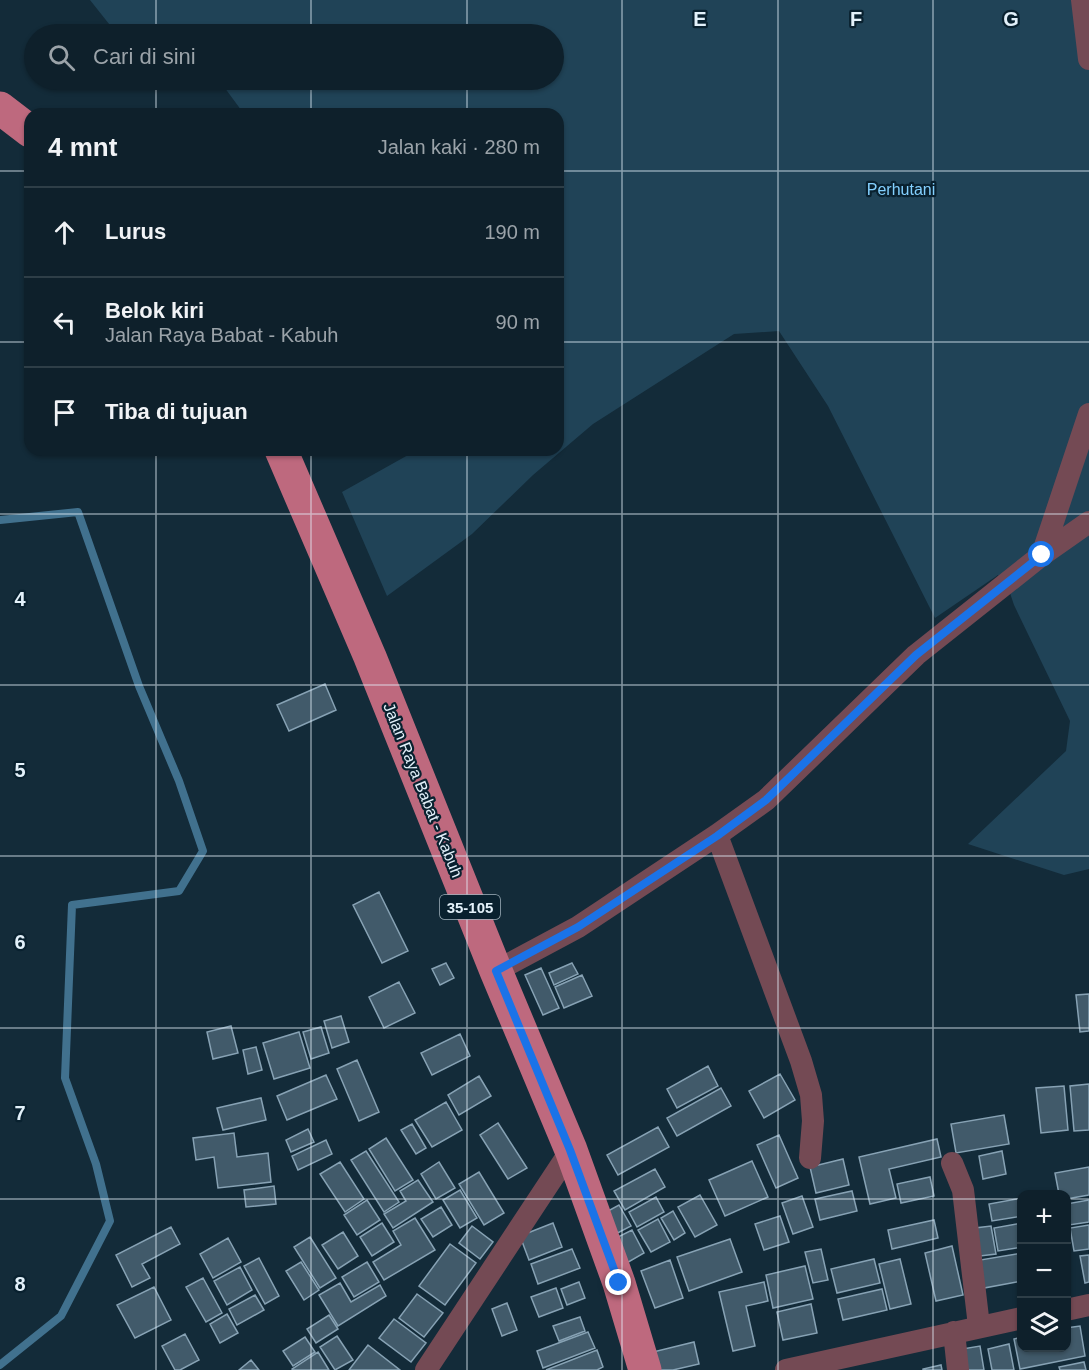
<!DOCTYPE html>
<html lang="id">
<meta charset="utf-8">
<style>
:root{--surface:#0e202b;--page:#172833;--text:#f1f3f6;--muted:#9ba3a9;--line:#2e3e47}
body{margin:0;font-family:Helvetica,sans-serif;background:var(--page);color:var(--text)}
.controls{position:absolute;right:18px;bottom:18px;display:grid;overflow:hidden;border-radius:12px;box-shadow:0 2px 4px #0004}
.controls button{width:54px;height:54px;display:grid;place-items:center;padding:0;border:0;border-bottom:2px solid var(--line);background:var(--surface);color:var(--text);font:30px sans-serif}
.stop{position:absolute;width:18px;height:18px;margin:-14px;border:4px solid #1a73e8;border-radius:50%;background:#fff}
.stop.end{background:#1a73e8;border-color:#fff;box-shadow:0 2px 6px #0008}
.list{margin:0;padding:0;list-style:none}
h2{display:flex;justify-content:space-between;align-items:center;height:78px;margin:0;padding:0 24px;font-size:26px}
h2 small{font-size:20px;font-weight:400;color:var(--muted)}
.list li{display:grid;grid-template-columns:39px 1fr auto;gap:18px;align-items:center;box-sizing:border-box;height:90px;padding:0 24px;border-top:2px solid var(--line)}
.list b{display:block;font-size:22px;white-space:nowrap}
.list p{margin:0;font-size:20px;white-space:nowrap;color:var(--muted)}
.list em{font-size:20px;font-style:normal;color:var(--muted)}
.icon{flex:none;width:33px;height:33px;fill:none;stroke:currentColor;stroke-width:2;stroke-linecap:round;stroke-linejoin:round}
.map{position:relative;flex:none;width:1089px;height:1370px;overflow:hidden}
.search{position:absolute;background:var(--surface);box-shadow:0 2px 4px #0004;left:24px;top:24px;width:540px;height:66px;display:flex;align-items:center;gap:15px;box-sizing:border-box;padding:0 21px;border-radius:33px;color:var(--muted);font-size:22px}
.panel{position:absolute;background:var(--surface);box-shadow:0 2px 4px #0004;left:24px;top:108px;width:540px;height:348px;border-radius:18px}
.map>svg:first-child{display:block}
.green{fill:#204357}
.lines{fill:none;stroke-linecap:round;stroke-linejoin:round}
.stream{stroke:#41718e;stroke-width:8}
.building{fill:#415a6a;stroke:#87a2b4;stroke-width:1.5}
.minor{stroke:#744a54;stroke-width:22}
.primary{stroke:#be697e;stroke-width:33}
.route{stroke:#1a73e8;stroke-width:8}
.grid{fill:none;stroke:#e3f1fa;stroke-width:1.5;stroke-opacity:0.55}
.labels{text-anchor:middle;dominant-baseline:central;stroke-width:4.5;stroke-linejoin:round;paint-order:stroke}
.shield{fill:#09212f;stroke:#a2b3bd;stroke-width:1.5}
.shield-label{font-size:15px;font-weight:bold;fill:#e3f1fa}
.park-label{font-size:16px;fill:#83d0fe;stroke:#09212f}
.street-label{font-size:16px;fill:#e3f1fa;stroke:#09212f}
.grid-label{font-size:20px;text-anchor:middle;font-weight:bold;fill:#e3f1fa;stroke:#09212f;stroke-width:4.5;stroke-linejoin:round;paint-order:stroke}
</style>
<div class="map">
<svg width="1089" height="1370" viewBox="0 0 1089 1370">
<rect width="100%" height="100%" fill="#132b39"/>
<!-- green -->
<path class="green" d="M90,0H1089V869L1064,875L968,844L1066,751L1070,721L1014,605L1009,590L998,575L935,618L828,406L779,331L734,334L593,424L533,475L472,534L387,596L342,492L417,450H558V114H244L219,80H554V34H117Z"/>
<g class="lines">
<!-- stream -->
<path class="stream" d="M0,520L78,512L139,686L179,781L203,851L179,891L72,905L65,1078L96,1164L110,1221L61,1316L0,1365"/>
</g>
<!-- building -->
<path class="building" d="M325,684L336,710L289,731L277,705Z
M379,892L408,951L382,963L353,905Z
M446,963L454,978L440,985L432,969Z
M572,963L578,974L554,985L549,973Z
M541,968L559,1008L543,1015L525,975Z
M582,975L592,996L564,1008L555,987Z
M399,982L415,1013L384,1028L369,997Z
M1089,994V1031L1080,1032L1076,995Z
M341,1016L349,1042L332,1048L324,1021Z
M231,1026L238,1053L213,1059L207,1032Z
M321,1027L329,1053L311,1059L303,1032Z
M299,1032L310,1068L274,1079L263,1043Z
M460,1034L470,1056L432,1075L421,1053Z
M256,1047L262,1070L248,1074L243,1050Z
M357,1060L379,1112L359,1121L337,1069Z
M708,1066L718,1086L677,1108L667,1089Z
M780,1074L795,1100L764,1118L749,1091Z
M326,1075L337,1099L287,1120L277,1096Z
M479,1076L491,1096L459,1115L448,1095Z
M1089,1084V1130L1074,1131L1070,1086Z
M1064,1086L1068,1130L1041,1133L1036,1088Z
M721,1088L731,1106L677,1136L667,1118Z
M261,1098L266,1120L223,1130L217,1108Z
M446,1102L462,1130L432,1147L415,1120Z
M1004,1115L1009,1144L956,1153L951,1124Z
M498,1123L527,1168L508,1179L480,1135Z
M412,1124L426,1148L416,1154L401,1130Z
M658,1127L669,1147L618,1175L607,1155Z
M308,1129L314,1142L291,1152L286,1140Z
M234,1133L237,1157L268,1153L271,1182L218,1188L214,1157L196,1160L193,1138Z
M779,1135L798,1178L776,1188L757,1145Z
M386,1138L413,1180L395,1191L369,1149Z
M937,1139L941,1157L889,1169L896,1198L870,1204L859,1157Z
M326,1140L332,1154L298,1170L292,1156Z
M366,1151L399,1202L384,1212L351,1160Z
M1002,1151L1006,1174L983,1179L979,1156Z
M843,1159L849,1185L816,1193L810,1167Z
M752,1161L768,1197L725,1216L709,1180Z
M340,1162L364,1199L345,1212L320,1174Z
M439,1162L455,1188L436,1199L421,1174Z
M1089,1167V1195L1066,1199V1194H1059L1055,1173Z
M655,1169L665,1187L625,1210L614,1191Z
M479,1172L504,1213L484,1225L459,1184Z
M930,1177L934,1196L901,1203L897,1184Z
M418,1180L433,1202L393,1228L384,1214L406,1201L400,1191Z
M274,1186L276,1204L246,1207L244,1190Z
M460,1190L477,1218L460,1228L443,1200Z
M852,1191L857,1211L820,1220L815,1199Z
M700,1195L717,1225L695,1237L678,1207Z
M802,1196L813,1227L793,1234L782,1203Z
M656,1197L664,1212L637,1227L629,1212Z
M1022,1198V1216L992,1221L989,1204Z
M367,1200L380,1220L357,1235L344,1215Z
M1089,1200V1222L1069,1225L1066,1204Z
M619,1205L631,1226L608,1238L597,1217Z
M441,1207L452,1225L433,1237L421,1219Z
M673,1211L685,1233L674,1240L661,1218Z
M780,1216L789,1242L764,1250L755,1224Z
M415,1218L435,1250L384,1280L373,1262L401,1245L393,1231Z
M658,1219L670,1242L651,1252L638,1230Z
M934,1220L938,1238L892,1249L888,1230Z
M382,1223L394,1242L372,1256L360,1237Z
M553,1223L562,1247L529,1260L520,1236Z
M1022,1223V1247L998,1251L994,1228Z
M1089,1225V1249L1074,1251L1070,1228Z
M472,1226L493,1242L480,1259L459,1243Z
M991,1226L996,1254L980,1256L975,1228Z
M171,1227L180,1244L142,1264L150,1278L132,1287L116,1255Z
M632,1230L644,1253L625,1264L612,1240Z
M343,1232L358,1256L338,1269L322,1245Z
M310,1237L336,1278L320,1288L294,1247Z
M228,1238L241,1262L213,1278L200,1254Z
M730,1239L742,1272L689,1291L677,1257Z
M450,1244L476,1263L445,1305L419,1286Z
M952,1246L963,1295L936,1301L925,1253Z
M572,1249L580,1268L538,1284L531,1264Z
M821,1249L828,1280L813,1283L805,1252Z
M1022,1253V1281L984,1288L980,1260Z
M1089,1255V1282L1085,1283L1080,1256Z
M259,1258L279,1296L265,1304L244,1266Z
M874,1259L880,1283L837,1293L831,1269Z
M900,1259L911,1304L890,1309L879,1264Z
M670,1260L683,1298L655,1308L641,1271Z
M301,1262L319,1290L304,1300L286,1271Z
M367,1262L379,1282L354,1297L342,1277Z
M805,1266L813,1299L773,1308L766,1275Z
M240,1267L252,1290L227,1305L214,1281Z
M203,1278L222,1313L206,1322L186,1287Z
M579,1282L585,1298L567,1305L561,1289Z
M764,1282L768,1301L746,1306L755,1346L733,1351L719,1292Z
M340,1283L351,1302L380,1285L386,1296L338,1326L319,1295Z
M154,1287L171,1320L135,1338L117,1305Z
M556,1288L563,1308L539,1317L531,1297Z
M882,1289L887,1310L843,1320L838,1299Z
M417,1294L443,1313L424,1337L399,1318Z
M255,1295L264,1310L237,1325L229,1309Z
M507,1303L517,1330L502,1336L492,1309Z
M811,1304L817,1333L783,1340L777,1312Z
M227,1314L238,1333L220,1343L210,1324Z
M329,1315L338,1329L316,1343L307,1329Z
M580,1317L585,1331L559,1341L553,1326Z
M394,1319L426,1343L411,1362L379,1338Z
M1080,1326L1085,1356L1020,1369L1014,1339L1022,1337V1348H1066V1328Z
M588,1332L595,1348L543,1368L537,1351Z
M185,1334L199,1360L180,1370H175L162,1346Z
M337,1336L353,1360L335,1370L320,1347Z
M305,1337L315,1352L293,1366L283,1351Z
M694,1342L699,1364L673,1370H657L653,1352Z
M1009,1344L1014,1370H992L988,1349Z
M368,1345L400,1370H349Z
M980,1346L984,1370H966L962,1349Z
M597,1350L603,1367L597,1370H546Z
M318,1352L329,1370H293L292,1369Z
M251,1360L259,1370H239Z
M1084,1362L1086,1370H1060L1059,1367Z
M941,1365L942,1370H923V1369Z"/>
<g class="lines">
<!-- minor -->
<path class="minor" d="M1082,0L1089,59
M1042,555L1089,414
M717,835L801,1061L811,1095L813,1121L810,1158
M496,971L578,927L717,835L766,800L916,655L1042,555L1089,522
M952,1163L963,1190L979,1326
M1066,1310L1089,1305
M954,1332L958,1370
M426,1370L571,1150
M786,1370L1022,1318"/>
<!-- primary -->
<path class="primary" d="M0,108L30,131
M281,450L370,657L496,971L571,1150L619,1283L645,1370"/>
</g>
<g class="lines">
<!-- route -->
<path class="route" d="M619,1283L570,1150L496,971L578,927L717,836L766,800L916,655L1042,555"/>
</g>
<!-- grid -->
<path class="grid" d="M156,0V34M311,0V34M467,0V34M622,0V1370M778,0V1370M933,0V1370M156,80V114M311,80V114M467,80V114M0,171H30M558,171H1089M0,342H30M558,342H1089M156,450V1370M311,450V1370M467,450V1370M0,514H1089M0,685H1089M0,856H1089M0,1028H1089M0,1199H1022M1066,1199H1089"/>
<g class="labels">
<!-- shield labels -->
<rect class="shield" x="440" y="895" width="60" height="24" rx="4.5"/>
<g class="shield-label">
<text x="470" y="907">35-105</text>
</g>
<!-- park labels -->
<g class="park-label">
<text x="901" y="189">Perhutani</text>
</g>
<!-- street labels -->
<g class="street-label">
<text transform="translate(423 790) rotate(68)">Jalan Raya Babat - Kabuh</text>
</g>
</g>
<g class="grid-label">
<text x="700" y="26">E</text>
<text x="856" y="26">F</text>
<text x="1011" y="26">G</text>
<text x="20" y="606">4</text>
<text x="20" y="777">5</text>
<text x="20" y="949">6</text>
<text x="20" y="1120">7</text>
<text x="20" y="1291">8</text>
</g>
</svg>
<div class="controls">
<button>+</button>
<button>−</button>
<button><svg class="icon" aria-label="layers" viewBox="0 0 24 24"><path d="M12 4l9 5-9 5-9-5zM3 14l9 5 9-5"/></svg></button>
</div>
<div class="stop" style="left:1042px;top:555px"></div>
<div class="stop end" style="left:619px;top:1283px"></div>
<div class="search"><svg class="icon" aria-label="search" viewBox="0 0 24 24"><circle cx="10" cy="10" r="6"/><path d="M15 15l6 6"/></svg>Cari di sini</div>
<section class="panel">
<h2>4 mnt<small>Jalan kaki · 280 m</small></h2>
<ul class="list">
<li><svg class="icon" aria-label="ahead" viewBox="0 0 24 24"><path d="M12 20V5M6 11l6-6 6 6"/></svg><div><b>Lurus</b></div><em>190 m</em></li>
<li><svg class="icon" aria-label="left" viewBox="0 0 24 24"><path d="M17 20v-9H6M10 6l-5 5 5 5"/></svg><div><b>Belok kiri</b><p>Jalan Raya Babat - Kabuh</p></div><em>90 m</em></li>
<li><svg class="icon" aria-label="arrive" viewBox="0 0 24 24"><path d="M6 21V4h12l-3 4 3 4H6"/></svg><div><b>Tiba di tujuan</b></div></li>
</ul>
</section>
</div>
